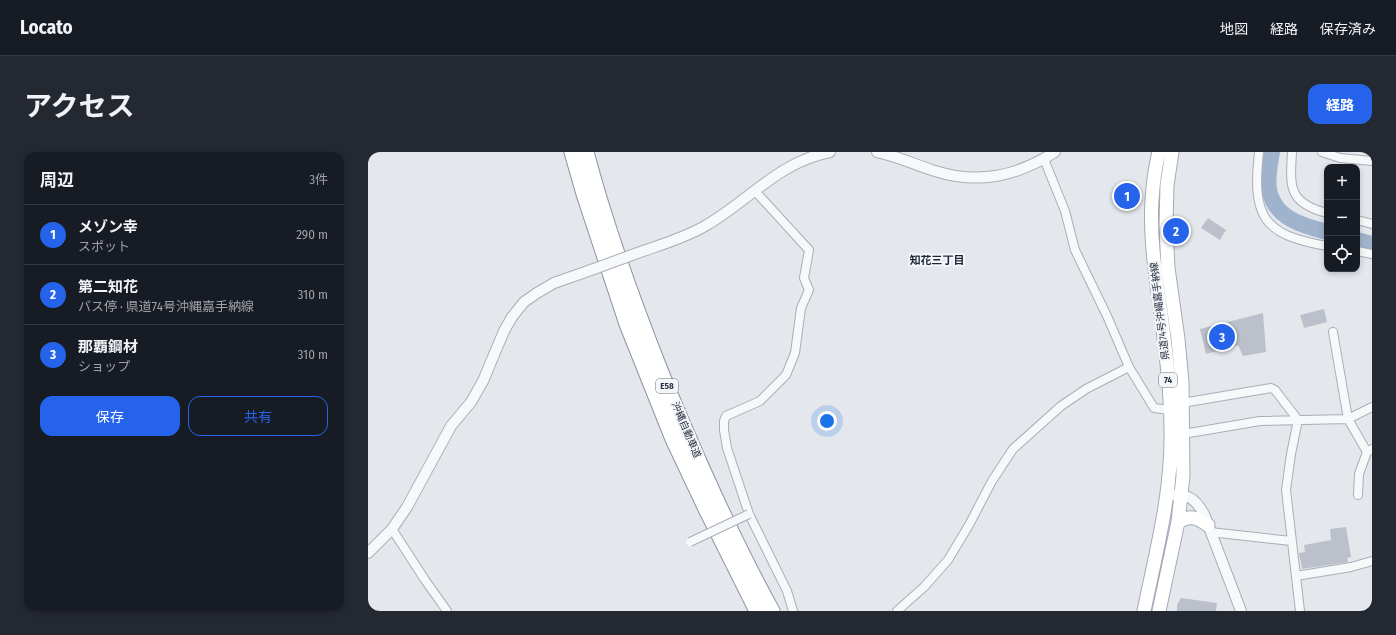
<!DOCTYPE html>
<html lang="ja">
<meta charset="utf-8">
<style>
:root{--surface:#171b24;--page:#242831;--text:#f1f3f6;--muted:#9ea1a6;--line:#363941;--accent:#2563eb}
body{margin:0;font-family:"Fira Sans Condensed","Noto Sans JP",sans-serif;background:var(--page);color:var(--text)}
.controls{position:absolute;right:12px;top:12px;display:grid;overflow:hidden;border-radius:8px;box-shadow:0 2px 6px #0003}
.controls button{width:36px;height:36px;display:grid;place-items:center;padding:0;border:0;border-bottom:1px solid var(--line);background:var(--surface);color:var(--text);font:20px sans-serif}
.you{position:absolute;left:459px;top:269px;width:14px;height:14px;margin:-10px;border:3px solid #fff;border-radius:50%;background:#1a73e8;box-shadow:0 0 0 6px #1a73e833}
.badge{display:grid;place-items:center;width:26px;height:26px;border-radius:50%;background:var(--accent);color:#fff;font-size:13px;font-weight:700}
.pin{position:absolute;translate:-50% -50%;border:2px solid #fff;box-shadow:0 1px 4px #0006}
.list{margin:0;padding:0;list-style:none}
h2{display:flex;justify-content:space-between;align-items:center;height:52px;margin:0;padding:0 16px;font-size:17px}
h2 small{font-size:13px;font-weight:400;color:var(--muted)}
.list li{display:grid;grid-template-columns:26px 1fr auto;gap:12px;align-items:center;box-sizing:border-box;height:60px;padding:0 16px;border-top:1px solid var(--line)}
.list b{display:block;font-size:15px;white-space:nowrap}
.list p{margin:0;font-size:13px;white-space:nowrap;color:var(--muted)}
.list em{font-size:13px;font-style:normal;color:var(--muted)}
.actions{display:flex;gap:8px;padding:12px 16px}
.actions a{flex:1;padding:9px 0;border:1px solid var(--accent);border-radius:12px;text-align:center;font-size:14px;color:var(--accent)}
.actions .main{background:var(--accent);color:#fff}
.icon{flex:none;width:22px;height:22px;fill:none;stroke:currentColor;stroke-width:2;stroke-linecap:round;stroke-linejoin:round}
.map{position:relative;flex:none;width:1004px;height:459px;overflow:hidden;border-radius:12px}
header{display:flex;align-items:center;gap:24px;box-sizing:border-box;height:56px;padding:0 20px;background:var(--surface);border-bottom:1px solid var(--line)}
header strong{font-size:19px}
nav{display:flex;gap:22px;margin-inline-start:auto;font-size:14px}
.intro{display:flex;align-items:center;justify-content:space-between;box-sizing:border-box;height:96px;padding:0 24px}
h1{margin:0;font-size:28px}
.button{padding:10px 18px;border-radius:12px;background:var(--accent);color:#fff;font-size:14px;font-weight:700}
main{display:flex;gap:24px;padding:0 24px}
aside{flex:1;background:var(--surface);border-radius:12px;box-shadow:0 2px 6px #0003}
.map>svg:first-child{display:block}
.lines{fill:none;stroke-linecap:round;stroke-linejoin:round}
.river{stroke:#9fb4cc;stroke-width:16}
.building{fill:#bbc0ca}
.minor-casing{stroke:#a9aeb7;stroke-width:10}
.tertiary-casing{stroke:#a9aeb7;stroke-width:12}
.primary-casing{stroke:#a3abb8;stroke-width:15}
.motorway-casing{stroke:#8b94a3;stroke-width:17}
.minor{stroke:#f7f8fa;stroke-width:8}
.tertiary{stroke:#f7f8fa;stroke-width:10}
.primary{stroke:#fff;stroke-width:13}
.motorway{stroke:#fff;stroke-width:15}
.minor-bridge-casing{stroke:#a9aeb7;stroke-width:10;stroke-linecap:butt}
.tertiary-bridge-casing{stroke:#a9aeb7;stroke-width:12;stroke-linecap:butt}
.minor-bridge{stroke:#f7f8fa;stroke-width:8}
.tertiary-bridge{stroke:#f7f8fa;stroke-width:10}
.labels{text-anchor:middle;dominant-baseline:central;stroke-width:4;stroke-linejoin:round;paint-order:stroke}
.shield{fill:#f4f6f9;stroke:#676e7b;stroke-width:1}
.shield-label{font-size:9px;font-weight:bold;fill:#2b3445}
.street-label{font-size:10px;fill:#2b3445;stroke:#f4f6f9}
.neighbourhood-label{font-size:11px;font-weight:bold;fill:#1d2536;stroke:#f4f6f9}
</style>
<header>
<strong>Locato</strong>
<nav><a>地図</a><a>経路</a><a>保存済み</a></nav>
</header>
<div class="intro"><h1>アクセス</h1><a class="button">経路</a></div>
<main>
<aside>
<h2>周辺<small>3件</small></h2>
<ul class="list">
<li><span class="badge">1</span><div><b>メゾン幸</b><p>スポット</p></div><em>290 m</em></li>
<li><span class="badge">2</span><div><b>第二知花</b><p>バス停 · 県道74号沖縄嘉手納線</p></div><em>310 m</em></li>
<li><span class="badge">3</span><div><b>那覇鋼材</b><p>ショップ</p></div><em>310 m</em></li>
</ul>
<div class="actions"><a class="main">保存</a><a>共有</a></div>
</aside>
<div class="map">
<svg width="1004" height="459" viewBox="0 0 1004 459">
<rect width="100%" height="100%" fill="#e4e7ec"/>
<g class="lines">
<!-- river -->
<path class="river" d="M904,0C902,12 899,25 901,37C906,66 935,74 959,80
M989,88L1004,92"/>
</g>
<!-- building -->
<path class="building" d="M751,33H757L758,37H771L770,51L747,50L748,37H750Z
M840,66L858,78L852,88L833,76Z
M956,157L959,170L936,176L932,163Z
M895,161L898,200L875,204L870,193L838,202L832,177Z
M978,375L983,405L979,406L980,410L934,417L931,401L937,400L936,393L963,388L962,377Z
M813,446L849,451L848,459H809V453Z"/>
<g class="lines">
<defs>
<path id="minor" d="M891,0C884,64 894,83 959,94
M924,0C922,35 920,51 959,61
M954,0L972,6L1004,9
M676,7L697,59L707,98L739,164L761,215L786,256L802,258
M387,39L441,98L436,126L441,138L433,156L427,201L418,223L392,249L358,264L356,269V278L359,296L381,362L419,439L425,459
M989,68L1004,72
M989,99L1004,102
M965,180L980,267L999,300
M814,251L903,236L907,238L930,268L923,302L918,338L932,459
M815,282L892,269L980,267L1004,255
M990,343L991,322L999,300L1004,297
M24,377L57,428L79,459
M842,380L923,389
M928,424L983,415L1004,409
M529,459L556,435L580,408L601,373L624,329L645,297L693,254L718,237L761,215"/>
<path id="tertiary" d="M509,0C529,4 548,13 567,19C611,33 649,24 687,0
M264,103C288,94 315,87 337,74C379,50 412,9 462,0
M800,342C820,344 825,343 836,362L873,459
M0,401L24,377L39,355L83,274L103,250L115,229L136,179L144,165L156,150L169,141L186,131L223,118"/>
<path id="primary" d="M810,370C822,363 828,365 840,373
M776,459C788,400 804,341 803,280C803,249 800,217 796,186C791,141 781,94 784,48C785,32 787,16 791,0
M791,459L810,370L815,324L814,230L810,187L800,116L798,74L799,33L804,0"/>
<path id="motorway" d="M204,0L216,42L259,172L305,287L339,359L389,459
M218,0C238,76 265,150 294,223C327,303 362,383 404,459"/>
</defs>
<!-- minor casing -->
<use href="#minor" class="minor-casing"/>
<!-- tertiary casing -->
<use href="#tertiary" class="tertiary-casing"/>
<!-- primary casing -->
<use href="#primary" class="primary-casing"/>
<!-- motorway casing -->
<use href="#motorway" class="motorway-casing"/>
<!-- minor -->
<use href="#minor" class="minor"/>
<!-- tertiary -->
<use href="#tertiary" class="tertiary"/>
<!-- primary -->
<use href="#primary" class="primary"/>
<!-- motorway -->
<use href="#motorway" class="motorway"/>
<defs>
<path id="minor-bridge" d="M322,390L381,362"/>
<path id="tertiary-bridge" d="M223,118L264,103"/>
</defs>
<!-- minor-bridge casing -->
<use href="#minor-bridge" class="minor-bridge-casing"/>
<!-- tertiary-bridge casing -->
<use href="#tertiary-bridge" class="tertiary-bridge-casing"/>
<!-- minor-bridge -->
<use href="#minor-bridge" class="minor-bridge"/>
<!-- tertiary-bridge -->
<use href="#tertiary-bridge" class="tertiary-bridge"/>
</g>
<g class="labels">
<!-- shield labels -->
<g class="shield">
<rect x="791" y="221" width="18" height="14" rx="3"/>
<rect x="288" y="227" width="22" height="14" rx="3"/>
</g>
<g class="shield-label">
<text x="800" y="228">74</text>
<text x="299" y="234">E58</text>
</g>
<!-- street labels -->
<g class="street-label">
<text transform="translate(792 159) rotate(-97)">県道74号沖縄嘉手納線</text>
<text transform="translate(318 278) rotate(67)">沖縄自動車道</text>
</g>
<!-- neighbourhood labels -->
<g class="neighbourhood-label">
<text x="569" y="108">知花三丁目</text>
</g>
</g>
</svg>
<div class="controls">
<button>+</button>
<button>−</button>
<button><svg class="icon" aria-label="locate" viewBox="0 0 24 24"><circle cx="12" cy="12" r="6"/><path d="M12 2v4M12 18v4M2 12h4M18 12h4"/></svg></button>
</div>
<div class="you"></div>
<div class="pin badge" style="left:759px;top:44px">1</div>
<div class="pin badge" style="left:808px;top:79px">2</div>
<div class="pin badge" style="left:854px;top:185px">3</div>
</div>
</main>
